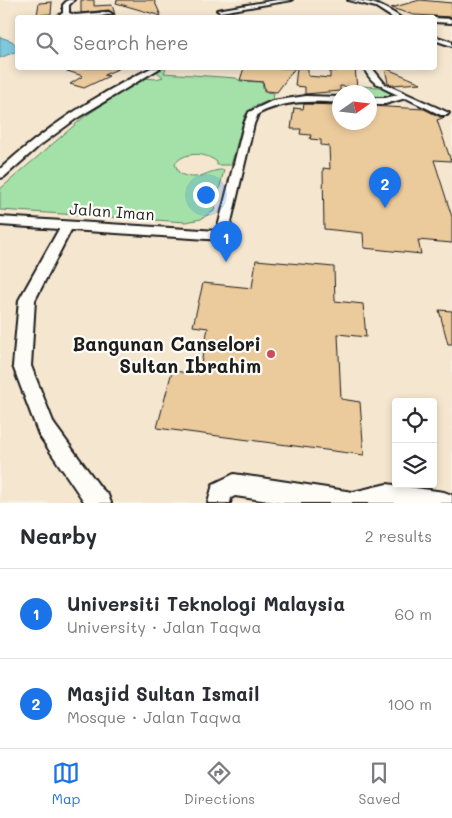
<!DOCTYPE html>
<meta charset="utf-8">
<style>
:root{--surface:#fff;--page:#f7f7f7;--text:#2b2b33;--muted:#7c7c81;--line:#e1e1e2;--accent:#1a73e8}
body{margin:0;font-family:Mali,sans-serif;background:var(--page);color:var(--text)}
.controls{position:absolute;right:15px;bottom:15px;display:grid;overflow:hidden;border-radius:5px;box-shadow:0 2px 8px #0003}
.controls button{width:45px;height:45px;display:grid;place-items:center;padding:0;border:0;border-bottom:1px solid var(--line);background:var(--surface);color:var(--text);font:25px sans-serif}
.compass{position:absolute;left:332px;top:85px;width:45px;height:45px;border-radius:50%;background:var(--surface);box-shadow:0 2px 8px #0003;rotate:76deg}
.you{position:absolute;left:205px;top:194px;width:18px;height:18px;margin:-12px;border:4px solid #fff;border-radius:50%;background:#1a73e8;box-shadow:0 0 0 8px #1a73e833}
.badge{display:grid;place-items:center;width:32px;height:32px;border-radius:50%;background:var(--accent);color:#fff;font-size:16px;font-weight:700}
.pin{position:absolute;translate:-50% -41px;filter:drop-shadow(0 1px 2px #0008)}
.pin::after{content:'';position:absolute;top:26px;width:18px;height:15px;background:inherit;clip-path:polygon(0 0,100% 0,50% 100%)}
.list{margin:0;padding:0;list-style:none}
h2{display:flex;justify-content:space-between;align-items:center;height:65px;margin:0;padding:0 20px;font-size:21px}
h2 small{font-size:16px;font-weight:400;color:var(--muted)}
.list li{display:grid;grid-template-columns:32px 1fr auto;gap:15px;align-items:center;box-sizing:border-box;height:90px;padding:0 20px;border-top:1px solid var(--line)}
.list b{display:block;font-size:19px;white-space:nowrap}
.list p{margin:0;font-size:16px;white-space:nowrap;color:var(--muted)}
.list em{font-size:16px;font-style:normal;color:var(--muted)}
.icon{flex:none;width:28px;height:28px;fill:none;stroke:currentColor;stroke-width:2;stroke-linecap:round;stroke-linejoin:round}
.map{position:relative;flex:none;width:452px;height:503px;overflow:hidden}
.search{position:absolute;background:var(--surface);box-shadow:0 2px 8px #0003;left:15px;right:15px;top:15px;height:55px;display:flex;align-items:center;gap:12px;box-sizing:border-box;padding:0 18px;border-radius:5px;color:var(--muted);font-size:19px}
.sheet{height:245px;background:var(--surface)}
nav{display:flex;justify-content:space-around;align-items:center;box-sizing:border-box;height:70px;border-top:1px solid var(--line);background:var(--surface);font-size:14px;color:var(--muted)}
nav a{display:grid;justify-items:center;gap:2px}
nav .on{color:var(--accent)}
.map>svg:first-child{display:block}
.built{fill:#f5e6cf;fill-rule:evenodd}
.green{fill:#a3e1a9;stroke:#607e62}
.water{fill:#7fc9df;stroke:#578491}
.building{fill:#ebca9c;stroke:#1c1c1c}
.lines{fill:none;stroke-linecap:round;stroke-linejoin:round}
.minor-casing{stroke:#1c1c1c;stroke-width:4}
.minor{fill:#fdfcf7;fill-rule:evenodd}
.poi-dot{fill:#d1495b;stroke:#fdfcf7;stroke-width:2}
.labels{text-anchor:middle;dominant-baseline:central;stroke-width:4.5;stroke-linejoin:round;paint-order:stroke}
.street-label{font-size:16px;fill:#1c1c1c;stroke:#fdfcf7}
.near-poi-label{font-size:19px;font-weight:bold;fill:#1c1c1c;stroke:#fdfcf7;text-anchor:end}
</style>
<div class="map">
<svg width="452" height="503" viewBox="0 0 452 503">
<rect width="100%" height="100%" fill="#f9f2e5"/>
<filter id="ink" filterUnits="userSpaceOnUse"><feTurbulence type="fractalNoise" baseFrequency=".02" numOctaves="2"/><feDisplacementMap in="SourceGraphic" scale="10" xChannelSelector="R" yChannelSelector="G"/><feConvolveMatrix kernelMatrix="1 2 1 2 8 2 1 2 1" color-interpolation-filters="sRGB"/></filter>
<g filter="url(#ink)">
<!-- built -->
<path class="built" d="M0,0H452V503H0ZM18,18H434V68H18ZM340,92H370V122H340ZM396,402H433V484H396Z"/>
<!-- green -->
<path class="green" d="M164,68H166L164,73L236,78L240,81L262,82L264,92L274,93L273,99L253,107L245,115L231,165H217V162C205,152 184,151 175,164L179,173C200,184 206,169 224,170L214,211L201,219L186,222L0,210V189L84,117L143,78L156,79L163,77L156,71Z
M358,86L379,87L395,96L370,100V92H349L350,88H358Z"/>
<!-- water -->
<path class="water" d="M0,37L12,41L17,46V51L0,58Z"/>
<!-- building -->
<path class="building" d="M81,0H94V6L112,5L116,18H103L114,15L109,10L81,13Z
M117,0H154L161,16L116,3Z
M420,0L452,3V17L414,15L391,8Z
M52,2L51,14L37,15L39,3Z
M64,68H120L104,75L109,76L84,88L70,84L83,76L64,70Z
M244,68H295L277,92L265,91L263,82L240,80Z
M297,68H308V76L330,78V71H337V68H355L357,88L340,86V91L305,94V87L295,86Z
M385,68L421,83L392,85L388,83Z
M304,104L340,105V122H370V106L424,109L440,117H445L437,120L451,161L434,160L452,217V243L418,240L421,254L364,248L363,233L324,229L323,168L330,169L329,146L321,145V140L310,139L311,135L300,134L301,129H291L294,108L303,109Z
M256,260L334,267L335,301L363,304L366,337L338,334L341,399L360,402L364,455L157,428L172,371L199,374L208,328L193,326L203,283L252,288Z
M439,310L452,311V344H448Z"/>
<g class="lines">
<defs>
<path id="minor" d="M68,0H74L69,5V13L75,15L109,12L112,14L90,18H55L63,13V5Z
M277,0H292L220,12L217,10Z
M348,0C368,0 385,6 401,18H393L376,7Z
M22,15L24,16L25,18H19Z
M434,18L452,19V23L434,22Z
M434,36L452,42V46L434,40Z
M151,68H160L77,118L39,146L4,177L0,178V169C45,128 96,95 151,68Z
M364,68H372L385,84L449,113L447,115H441L406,98L385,104H370V98H385L398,95L383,88L382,85C374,85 367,75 364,68Z
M306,96L340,97V103C310,101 285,100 258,114L254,124L227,239L222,240L71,230L35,300L31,366L54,424L100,487L108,495L111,503H85L39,435L13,366L19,300L59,229L0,225V217L217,231L244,124L249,112L272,101Z
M234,474L353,492L387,484L444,492L452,495V503H282L235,496L231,498L230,503H208L213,484Z"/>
</defs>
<!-- minor casing -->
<use href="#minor" class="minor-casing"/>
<!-- minor -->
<use href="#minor" class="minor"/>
</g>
</g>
<!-- markers -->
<circle class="poi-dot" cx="271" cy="354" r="5"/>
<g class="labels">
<!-- street labels -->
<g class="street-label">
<text transform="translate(112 211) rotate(4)">Jalan Iman</text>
</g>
<!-- near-poi labels -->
<g class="near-poi-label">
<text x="261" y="343">Bangunan Canselori<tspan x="261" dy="22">Sultan Ibrahim</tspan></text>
</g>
</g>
</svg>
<div class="controls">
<button><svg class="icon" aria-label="locate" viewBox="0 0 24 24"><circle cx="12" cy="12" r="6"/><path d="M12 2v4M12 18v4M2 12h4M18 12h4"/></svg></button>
<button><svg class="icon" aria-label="layers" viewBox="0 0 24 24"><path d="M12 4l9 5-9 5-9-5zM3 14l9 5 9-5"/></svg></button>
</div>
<svg class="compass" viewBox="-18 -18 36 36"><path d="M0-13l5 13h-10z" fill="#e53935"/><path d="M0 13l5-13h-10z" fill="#7c7c81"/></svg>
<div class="you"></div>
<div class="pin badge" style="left:226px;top:262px">1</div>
<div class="pin badge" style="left:385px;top:208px">2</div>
<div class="search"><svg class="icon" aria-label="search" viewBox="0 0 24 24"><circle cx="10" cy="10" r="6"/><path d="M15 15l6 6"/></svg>Search here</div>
</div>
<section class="sheet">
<h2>Nearby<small>2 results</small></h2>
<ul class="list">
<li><span class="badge">1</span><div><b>Universiti Teknologi Malaysia</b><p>University · Jalan Taqwa</p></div><em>60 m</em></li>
<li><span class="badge">2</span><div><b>Masjid Sultan Ismail</b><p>Mosque · Jalan Taqwa</p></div><em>100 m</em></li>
</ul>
</section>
<nav>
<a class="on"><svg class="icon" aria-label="map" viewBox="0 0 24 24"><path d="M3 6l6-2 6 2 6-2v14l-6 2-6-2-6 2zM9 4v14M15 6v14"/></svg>Map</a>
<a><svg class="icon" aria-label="directions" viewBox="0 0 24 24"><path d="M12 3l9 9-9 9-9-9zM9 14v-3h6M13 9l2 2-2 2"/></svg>Directions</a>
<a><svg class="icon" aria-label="saved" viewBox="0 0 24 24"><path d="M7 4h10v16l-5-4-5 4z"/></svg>Saved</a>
</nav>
